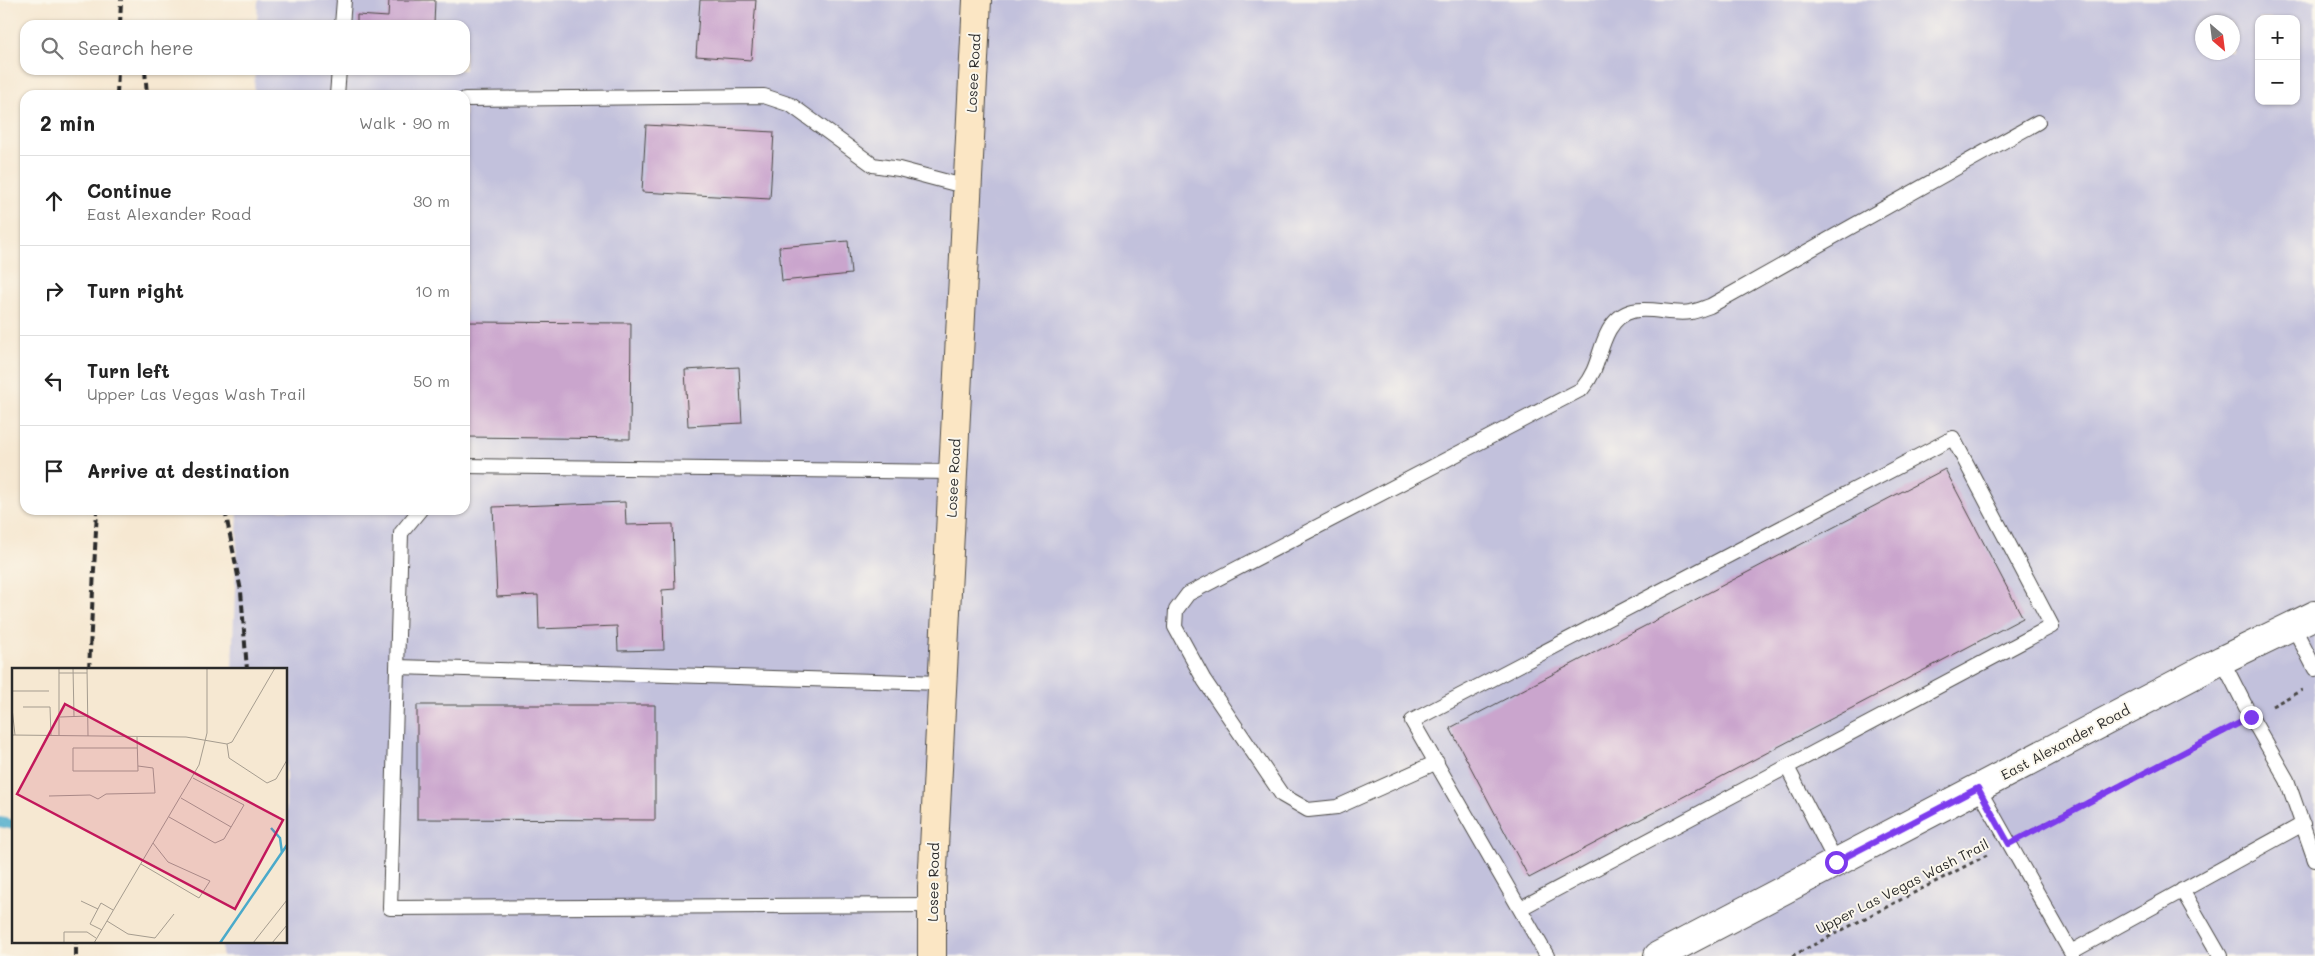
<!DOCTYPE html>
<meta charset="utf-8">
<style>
:root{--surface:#fff;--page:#f6f6f6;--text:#222;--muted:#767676;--line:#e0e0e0}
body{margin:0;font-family:Mali,sans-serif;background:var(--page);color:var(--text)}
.controls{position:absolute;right:15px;top:15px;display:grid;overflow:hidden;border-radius:10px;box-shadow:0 1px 4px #0004}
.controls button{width:45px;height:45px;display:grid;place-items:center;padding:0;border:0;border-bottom:1px solid var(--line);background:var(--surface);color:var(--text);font:25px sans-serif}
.compass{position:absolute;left:2195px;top:15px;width:45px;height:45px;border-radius:50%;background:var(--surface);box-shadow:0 1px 4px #0004;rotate:152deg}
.stop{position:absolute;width:15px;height:15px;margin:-11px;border:4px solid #7c3aed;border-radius:50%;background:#fff}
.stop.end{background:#7c3aed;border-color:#fff;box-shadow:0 1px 5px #0008}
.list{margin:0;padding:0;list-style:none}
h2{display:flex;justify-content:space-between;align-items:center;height:65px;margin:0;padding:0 20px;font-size:21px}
h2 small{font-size:16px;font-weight:400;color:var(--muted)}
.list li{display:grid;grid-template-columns:32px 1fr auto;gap:15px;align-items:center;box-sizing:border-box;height:90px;padding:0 20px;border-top:1px solid var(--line)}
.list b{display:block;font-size:19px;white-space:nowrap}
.list p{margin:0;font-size:16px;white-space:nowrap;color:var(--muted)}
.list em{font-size:16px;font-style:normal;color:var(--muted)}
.icon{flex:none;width:28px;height:28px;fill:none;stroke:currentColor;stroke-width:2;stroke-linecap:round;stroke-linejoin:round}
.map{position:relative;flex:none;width:2315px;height:956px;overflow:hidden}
.search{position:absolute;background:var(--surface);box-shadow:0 1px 4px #0004;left:20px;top:20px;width:450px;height:55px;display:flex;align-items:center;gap:12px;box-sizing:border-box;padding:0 18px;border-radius:15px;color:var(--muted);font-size:19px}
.panel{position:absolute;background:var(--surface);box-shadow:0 1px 4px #0004;left:20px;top:90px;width:450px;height:425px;border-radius:15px}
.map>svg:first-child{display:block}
.industrial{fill:#c2c1dc;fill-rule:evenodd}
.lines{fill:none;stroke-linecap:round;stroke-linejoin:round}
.stream{stroke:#4baaca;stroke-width:10}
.building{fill:#caa5cd}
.service-casing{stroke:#494744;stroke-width:16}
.tertiary-casing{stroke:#494744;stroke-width:30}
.secondary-casing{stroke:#494744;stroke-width:30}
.path{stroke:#494744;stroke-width:3;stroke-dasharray:4 4;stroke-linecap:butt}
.service{stroke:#fff;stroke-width:14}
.tertiary{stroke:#fff;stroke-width:28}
.secondary{stroke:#fbe6c4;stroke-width:28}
.rail{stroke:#2b2b2b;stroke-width:4;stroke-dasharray:8 4;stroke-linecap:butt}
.route{stroke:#7c3aed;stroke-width:6}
.labels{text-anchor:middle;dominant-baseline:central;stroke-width:4;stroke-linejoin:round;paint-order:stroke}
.street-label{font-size:14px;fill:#2b2b2b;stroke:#fbf7ec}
.inset-river{fill:none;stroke:#4baaca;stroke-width:2.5}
.inset-road{fill:none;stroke:#a59c8f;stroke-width:1}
.view{fill:#c2185b;fill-opacity:0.15;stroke:#c2185b;stroke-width:2.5}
.inset-edge{fill:none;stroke:#2b2b2b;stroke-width:2.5}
</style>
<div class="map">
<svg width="2315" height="956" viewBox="0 0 2315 956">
<rect width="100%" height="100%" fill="#fbf7ec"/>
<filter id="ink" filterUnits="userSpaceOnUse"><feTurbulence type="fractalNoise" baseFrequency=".02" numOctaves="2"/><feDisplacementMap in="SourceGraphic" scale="10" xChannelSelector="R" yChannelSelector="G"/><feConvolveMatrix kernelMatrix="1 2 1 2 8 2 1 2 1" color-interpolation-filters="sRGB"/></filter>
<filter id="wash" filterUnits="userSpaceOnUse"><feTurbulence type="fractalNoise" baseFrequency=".0096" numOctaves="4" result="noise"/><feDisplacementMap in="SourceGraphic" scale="20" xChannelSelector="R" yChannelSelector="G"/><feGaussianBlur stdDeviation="1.12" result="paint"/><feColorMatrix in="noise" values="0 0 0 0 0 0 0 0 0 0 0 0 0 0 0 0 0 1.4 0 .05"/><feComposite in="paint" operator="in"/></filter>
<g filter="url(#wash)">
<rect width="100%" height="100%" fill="#f6e8d2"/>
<!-- industrial -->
<path class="industrial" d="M258,0H2315V956H222V942H286V670H232L238,510H465V95H254L255,70H465V25H257ZM2259,19H2296V101H2259ZM2202,22H2232V52H2202Z"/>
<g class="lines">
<!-- stream -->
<path class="stream" d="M0,822L14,825"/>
</g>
<g id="blocks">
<!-- building -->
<path class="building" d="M389,0H435L434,25H357V15L388,17Z
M700,0H756L751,60L696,56Z
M646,125L774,132L770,199L642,192Z
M848,241L851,274L782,281L779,247Z
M465,322L631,323L630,439L465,437Z
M739,367L742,423L688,426L685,370Z
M1945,469L2023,618L1529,878L1450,728Z
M625,502L626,525L673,524L675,589L662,590L664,650L618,651L617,626L539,629L538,595L497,597L493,507Z
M417,705H655V820L417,819Z"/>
</g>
</g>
<g filter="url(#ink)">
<use href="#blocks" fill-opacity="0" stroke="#494744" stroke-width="1"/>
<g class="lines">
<defs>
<path id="service" d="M342,25L344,0
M337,95L339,70
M465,99L764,96L791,105L873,165L899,169L967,187
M465,466L953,472
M420,510L401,533L390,908L932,905
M2293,626L2315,669
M2222,660L2251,717L2287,780L2315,860
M397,667L942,683
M1437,762L1337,807L1308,810L1282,795L1204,680L1175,627L1176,610L1188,594L1582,389C1600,367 1597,352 1609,330C1629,295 1663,317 1691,312C1697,311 1704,308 1710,306L2038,122
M1787,767L1836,862
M1978,788L2073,956
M2182,890L2220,956
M1521,908L2052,626L1953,438L1412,721L1547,956
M2071,952L2303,824"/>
<path id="tertiary" d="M1658,956L2222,660L2315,615"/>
<path id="secondary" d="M932,956V887L977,0"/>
</defs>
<!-- service casing -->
<use href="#service" class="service-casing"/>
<!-- tertiary casing -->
<use href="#tertiary" class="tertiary-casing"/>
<!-- secondary casing -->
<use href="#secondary" class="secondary-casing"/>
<!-- path -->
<path class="path" d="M2272,706L2302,690
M2030,832L2229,729
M1792,956L1987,855"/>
<!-- service -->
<use href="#service" class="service"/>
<!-- tertiary -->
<use href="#tertiary" class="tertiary"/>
<!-- secondary -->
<use href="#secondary" class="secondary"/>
<!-- rail -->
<path class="rail" d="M120,25L121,0
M145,70L147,95
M117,95L118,70
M225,510L241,591L247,670
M89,670L97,510
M76,956V942"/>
</g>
</g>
<g class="lines" filter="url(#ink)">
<!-- route -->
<path class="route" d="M1836,862L1978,788L2009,844L2251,717"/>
</g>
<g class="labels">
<!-- street labels -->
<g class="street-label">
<text transform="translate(973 73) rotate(-87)">Losee Road</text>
<text transform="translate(953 478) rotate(-87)">Losee Road</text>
<text transform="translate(2065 742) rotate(-28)">East Alexander Road</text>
<text transform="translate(933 882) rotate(-89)">Losee Road</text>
<text transform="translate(1902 886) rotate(-27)">Upper Las Vegas Wash Trail</text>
</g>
</g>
<!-- overview -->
<g transform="translate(12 668)">
<rect width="275" height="275" fill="#f6e8d2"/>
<path class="inset-river" d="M259,160L268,170L270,185M208,275L275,177"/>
<path class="inset-road" d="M61,0L62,49M75,0L76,68M47,5H75M0,23H37M11,39H38L39,68M0,40L3,67M48,49L76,48M0,67L174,69L215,76L220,74L263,0M47,68V0M125,69L126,103H61V80H125M215,76L217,90L255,115L264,111L275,92M37,128L78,127L86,131L94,126L143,125L141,100L126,98M169,130L219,159M157,149L203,175L212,171L232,137L181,110M129,196L187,230L198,213L156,194L141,175M69,233L86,241M95,253L116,266L143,270L162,246M90,262L78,256L89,235L101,242M52,275V264H75L84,270M82,275L187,97L195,65V0M241,275L275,232M260,275L275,257"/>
<path class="view" d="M53,36L271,152L223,241L5,126Z"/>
<rect width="275" height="275" class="inset-edge"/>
</g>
</svg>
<div class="controls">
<button>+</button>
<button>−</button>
</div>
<svg class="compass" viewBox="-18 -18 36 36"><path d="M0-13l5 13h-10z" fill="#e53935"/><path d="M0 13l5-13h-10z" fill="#767676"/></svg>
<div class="stop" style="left:1836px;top:862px"></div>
<div class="stop end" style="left:2251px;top:717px"></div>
<div class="search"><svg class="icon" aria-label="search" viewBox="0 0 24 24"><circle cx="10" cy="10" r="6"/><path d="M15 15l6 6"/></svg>Search here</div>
<section class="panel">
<h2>2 min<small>Walk · 90 m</small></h2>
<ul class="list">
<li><svg class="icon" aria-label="ahead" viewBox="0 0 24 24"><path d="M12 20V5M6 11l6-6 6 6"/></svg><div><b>Continue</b><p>East Alexander Road</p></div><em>30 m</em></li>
<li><svg class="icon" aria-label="right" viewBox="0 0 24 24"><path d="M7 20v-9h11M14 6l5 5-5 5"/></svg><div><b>Turn right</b></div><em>10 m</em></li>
<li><svg class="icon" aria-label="left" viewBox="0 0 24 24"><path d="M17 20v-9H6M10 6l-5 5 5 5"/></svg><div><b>Turn left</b><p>Upper Las Vegas Wash Trail</p></div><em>50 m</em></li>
<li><svg class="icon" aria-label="arrive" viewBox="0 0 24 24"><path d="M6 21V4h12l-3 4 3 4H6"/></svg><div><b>Arrive at destination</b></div></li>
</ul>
</section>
</div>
